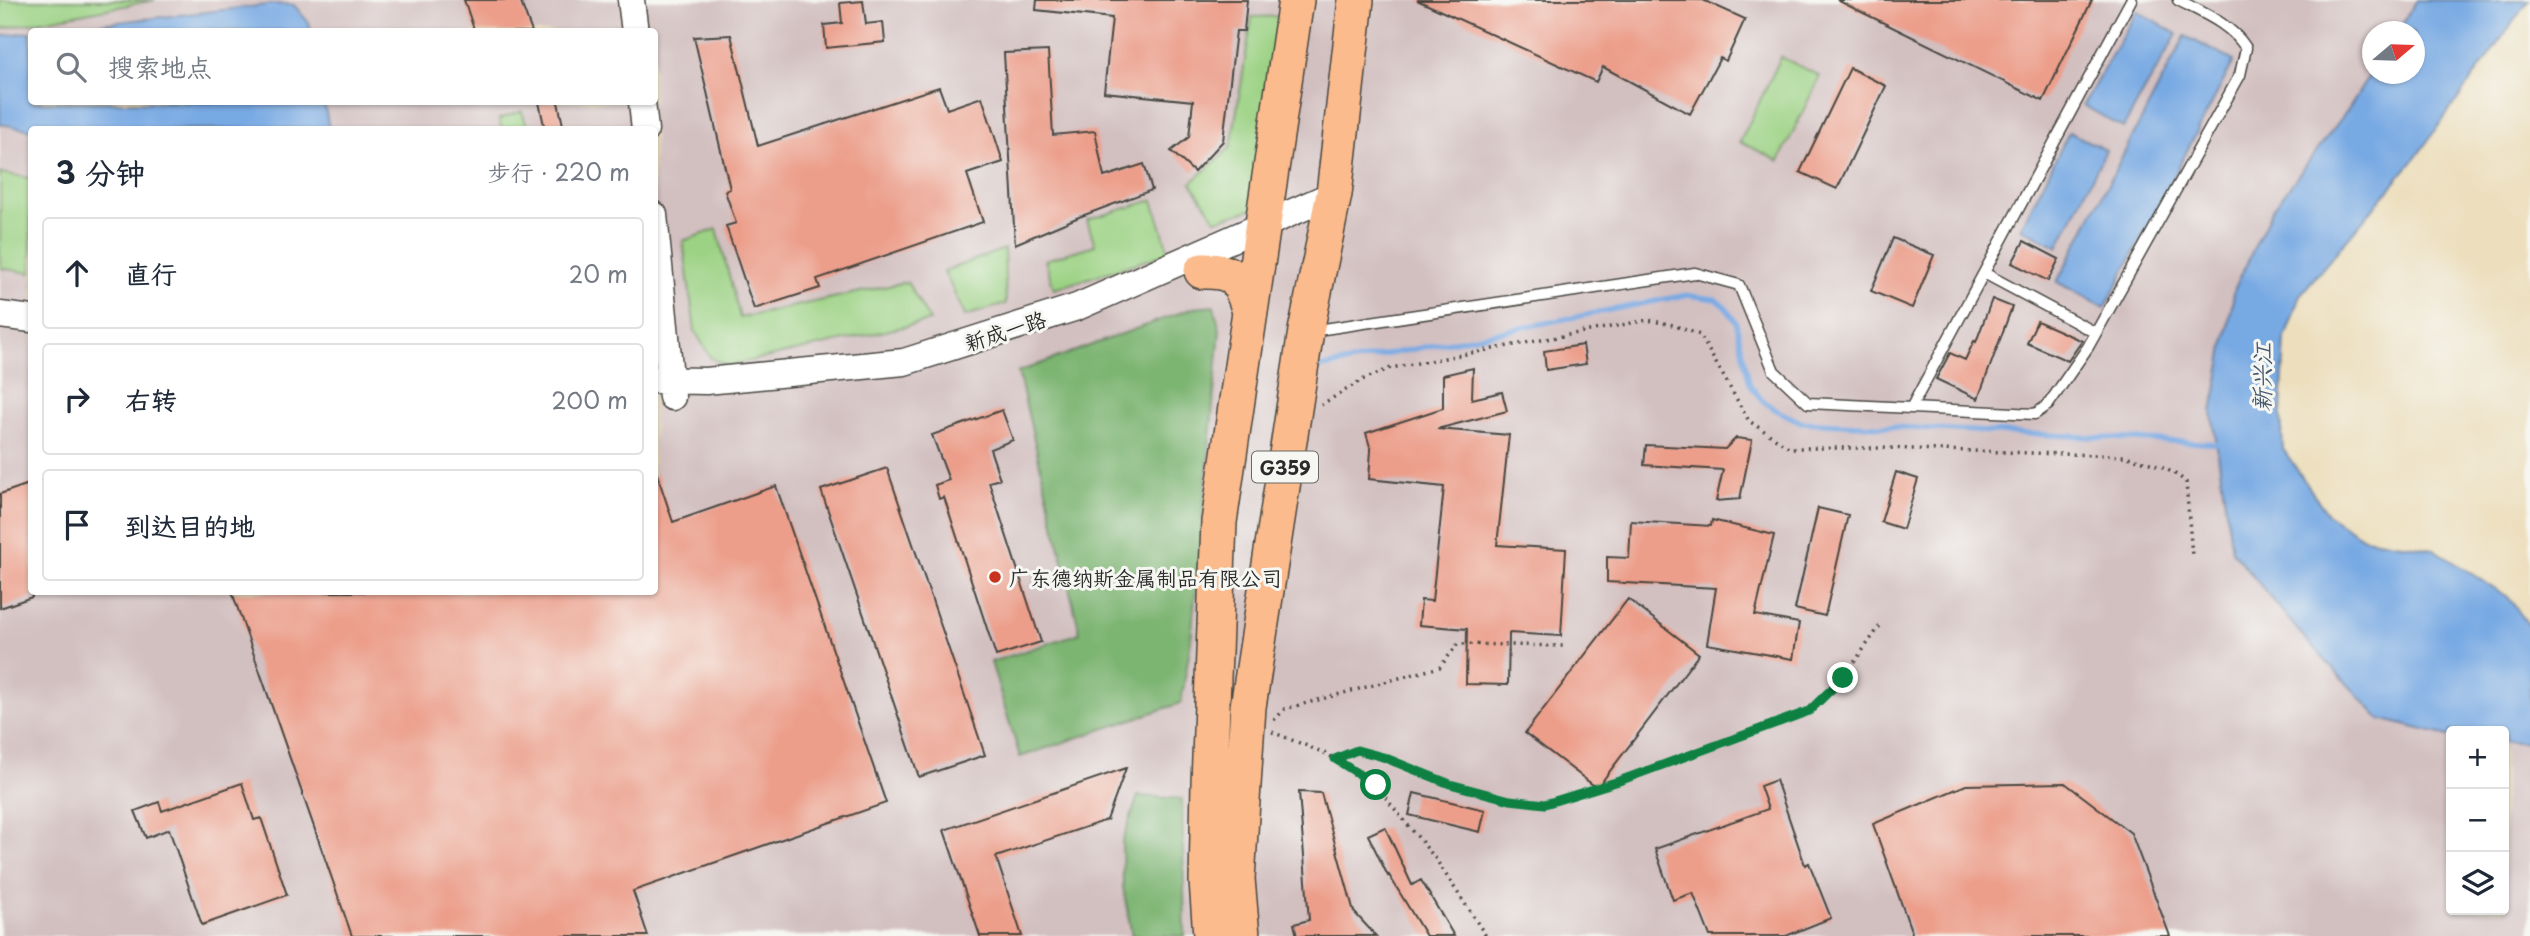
<!DOCTYPE html>
<html lang="zh">
<meta charset="utf-8">
<style>
:root{--surface:#fff;--page:#f6f6f7;--text:#1f2937;--muted:#747a83;--line:#e0e1e3}
body{margin:0;font-family:"Playpen Sans","LXGW WenKai TC",sans-serif;background:var(--page);color:var(--text)}
.controls{position:absolute;right:21px;bottom:21px;display:grid;overflow:hidden;border-radius:7px;box-shadow:0 2px 5px #0004}
.controls button{width:63px;height:63px;display:grid;place-items:center;padding:0;border:0;border-bottom:2px solid var(--line);background:var(--surface);color:var(--text);font:35px sans-serif}
.compass{position:absolute;left:2362px;top:21px;width:63px;height:63px;border-radius:50%;background:var(--surface);box-shadow:0 2px 5px #0004;rotate:71deg}
.stop{position:absolute;width:21px;height:21px;margin:-16px;border:5px solid #0b8043;border-radius:50%;background:#fff}
.stop.end{background:#0b8043;border-color:#fff;box-shadow:0 2px 7px #0008}
.list{margin:0;padding:0;list-style:none}
h2{display:flex;justify-content:space-between;align-items:center;height:91px;margin:0;padding:0 28px;font-size:30px}
h2 small{font-size:23px;font-weight:400;color:var(--muted)}
.list li{display:grid;grid-template-columns:46px 1fr auto;gap:21px;align-items:center;box-sizing:border-box;height:112px;margin:0 14px 14px;padding:0 14px;border:2px solid var(--line);border-radius:7px}
.list b{display:block;font-size:26px;white-space:nowrap}
.list em{font-size:23px;font-style:normal;color:var(--muted)}
.icon{flex:none;width:38px;height:38px;fill:none;stroke:currentColor;stroke-width:2;stroke-linecap:round;stroke-linejoin:round}
.map{position:relative;flex:none;width:2530px;height:936px;overflow:hidden}
.search{position:absolute;background:var(--surface);box-shadow:0 2px 5px #0004;left:28px;top:28px;width:630px;height:77px;display:flex;align-items:center;gap:18px;box-sizing:border-box;padding:0 24px;border-radius:7px;color:var(--muted);font-size:26px}
.panel{position:absolute;background:var(--surface);box-shadow:0 2px 5px #0004;left:28px;top:126px;width:630px;height:469px;border-radius:7px}
.map>svg:first-child{display:block}
.industrial{fill:#d2bfc0;fill-rule:evenodd}
.green{fill:#9bd283;stroke:#637e57;stroke-width:2}
.forest{fill:#7cb471;stroke:#54704e;stroke-width:2}
.water{fill:#77a9e3;stroke:#516a87;stroke-width:2}
.lines{fill:none;stroke-linecap:round;stroke-linejoin:round}
.stream{stroke:#77a9e3;stroke-width:5}
.building{fill:#ec9e8a}
.service-casing{stroke:#484641;stroke-width:13}
.tertiary-casing{stroke:#484641;stroke-width:29}
.trunk-casing{stroke:#484641;stroke-width:38}
.path{stroke:#484641;stroke-width:3.5;stroke-dasharray:2 5;stroke-linecap:butt}
.service{stroke:#fff;stroke-width:10}
.tertiary{stroke:#fff;stroke-width:26}
.trunk{stroke:#fbbb8c;stroke-width:35}
.route{stroke:#0b8043;stroke-width:9}
.poi-dot{fill:#c8321e;stroke:#f6f6f2;stroke-width:2.5}
.labels{text-anchor:middle;dominant-baseline:central;stroke-width:6;stroke-linejoin:round;paint-order:stroke}
.shield{fill:#f6f6f2;stroke:#686867;stroke-width:2}
.shield-label{font-size:19px;font-weight:bold;fill:#2b2b2b}
.street-label{font-size:21px;fill:#2b2b2b;stroke:#f6f6f2}
.poi-label{font-size:21px;fill:#2b2b2b;stroke:#f6f6f2;text-anchor:start}
.water-label{font-size:23px;font-style:italic;fill:#46576b;stroke:#f6f6f2}
</style>
<div class="map">
<svg width="2530" height="936" viewBox="0 0 2530 936">
<rect width="100%" height="100%" fill="#f6f6f2"/>
<filter id="ink" filterUnits="userSpaceOnUse"><feTurbulence type="fractalNoise" baseFrequency=".0143" numOctaves="2"/><feDisplacementMap in="SourceGraphic" scale="14" xChannelSelector="R" yChannelSelector="G"/><feConvolveMatrix kernelMatrix="1 2 1 2 8 2 1 2 1" color-interpolation-filters="sRGB"/></filter>
<filter id="wash" filterUnits="userSpaceOnUse"><feTurbulence type="fractalNoise" baseFrequency=".00686" numOctaves="4" result="noise"/><feDisplacementMap in="SourceGraphic" scale="28" xChannelSelector="R" yChannelSelector="G"/><feGaussianBlur stdDeviation="1.57" result="paint"/><feColorMatrix in="noise" values="0 0 0 0 0 0 0 0 0 0 0 0 0 0 0 0 0 1.4 0 .05"/><feComposite in="paint" operator="in"/></filter>
<g filter="url(#wash)">
<rect width="100%" height="100%" fill="#eddfbe"/>
<!-- industrial -->
<path class="industrial" d="M0,0H2417L2397,31L2372,32V71L2349,108L2272,210L2235,288L2212,412L2232,551L2301,634L2380,719L2451,736V910H2504V741L2530,743V936H0ZM32,32H654V102H32ZM32,130H654V592H32Z"/>
<!-- green -->
<path class="green" d="M0,0H155L0,29Z
M1287,16L1256,208L1216,220L1191,183L1231,147L1252,17Z
M1781,57L1820,76L1779,161L1740,142Z
M522,111L528,129H502L499,119Z
M0,173L31,178V273L0,268Z
M1153,200L1169,253L1054,289L1045,260L1095,245L1087,220Z
M717,229L740,318L907,282L930,321L728,366L711,358L695,331L683,241Z
M1004,249L1006,304L965,316L944,271Z"/>
<!-- forest -->
<path class="forest" d="M1214,306L1220,330L1191,640L1181,703L1020,757L991,662L1080,633L1018,372L1193,308Z
M1138,796L1182,799L1185,936H1132L1123,887L1122,843Z"/>
<!-- water -->
<path class="water" d="M2417,0H2529L2414,160L2300,295L2285,338L2281,415L2283,449L2328,515L2364,538L2433,549L2508,597L2530,627V743L2504,741V731H2451V736H2448L2380,719L2301,634L2232,551L2212,412L2235,288L2272,210L2349,108L2372,71V74H2414V32L2397,31Z
M275,4L294,5L309,23L311,31H39Z
M2137,11L2177,34L2123,128L2083,105Z
M31,32L32,102H324L329,129L33,130L0,124V36Z
M2185,36L2234,61L2105,308L2057,282Z
M2069,132L2106,150L2058,247L2021,228Z"/>
<g class="lines">
<!-- stream -->
<path class="stream" d="M1314,369L1686,295L1715,299L1725,306L1736,322L1750,385L1763,401L1776,410L1801,422L2223,444"/>
</g>
<g id="blocks">
<!-- building -->
<path class="building" d="M464,0H520L532,32H475Z
M1037,0H1247L1244,31H1236L1223,141L1194,172L1171,151L1189,137L1193,101L1104,92L1112,18L1036,10Z
M1417,0H1703L1745,19L1726,61L1720,58L1690,114L1603,67L1596,82Z
M1837,0H2092L2043,101Z
M863,1L866,24L883,22L885,42L826,48L824,25L842,23L840,3Z
M731,35L758,146L939,87L947,109L982,97L1003,162L967,174L983,222L817,279L820,288L754,309L726,226L736,223L725,191L730,189L694,37Z
M1048,51L1053,135L1095,131L1104,177L1144,164L1152,190L1079,217L1015,244L1004,53Z
M1850,68L1886,86L1837,189L1800,172Z
M539,102H558L564,130H545Z
M1893,238L1934,255L1912,308L1871,291Z
M2024,241L2059,259L2048,281L2012,263Z
M1992,299L2012,307L1978,399L1936,379L1950,353L1965,360L1974,341L1976,342Z
M2037,321L2082,341L2068,361L2027,343Z
M1583,345L1586,364L1546,370L1544,351Z
M1473,368L1472,399L1502,392L1507,411L1437,429L1509,435L1497,545L1566,549L1561,636L1509,633L1508,685L1466,684L1467,629L1419,625L1421,600L1432,601L1444,487L1369,479L1371,450L1366,433L1443,408V375Z
M1002,410L1013,440L990,449L1000,479L989,482L1041,642L996,656L944,497L939,499L935,485L949,480L932,435Z
M1736,438L1752,440L1740,499L1716,501L1723,470L1644,465L1646,445L1725,449Z
M887,468L985,755L919,777L821,490Z
M1896,472L1918,479L1903,529L1881,522Z
M657,474L673,522L776,486L886,803L633,891L648,936H352L232,592H654V475Z
M32,483V597L0,608V494Z
M1818,508L1848,515L1825,616L1795,609Z
M1712,520L1774,535L1755,615L1799,623L1793,659L1707,644L1716,588L1607,582V557L1629,558L1631,521L1711,526Z
M1628,599L1699,654L1597,788L1525,733Z
M1126,768L1107,820L996,857L1022,936H980L944,830Z
M1776,780L1805,865L1809,863L1831,918L1786,936H1710L1693,893L1673,900L1655,849L1768,809L1760,786Z
M242,783L254,820L261,818L287,895L202,925L169,829L146,838L135,811L159,802L162,811Z
M2065,783L2131,833L2170,936H1913L1873,824L1966,785Z
M1299,792L1321,793L1354,912L1376,936H1297L1294,924L1309,920Z
M1414,793L1485,810L1480,832L1409,815Z
M1385,827L1412,885L1421,880L1454,936H1426L1389,875L1388,876L1368,835Z"/>
</g>
</g>
<g filter="url(#ink)">
<use href="#blocks" fill-opacity="0" stroke="#484641" stroke-width="2"/>
<g class="lines">
<defs>
<path id="service" d="M2131,0L1911,408L2035,414L2048,405L2088,347L2240,75L2246,48C2231,24 2203,13 2178,0
M1984,273L2096,333
M1311,331L1695,273L1739,285L1774,371L1808,403L1911,408"/>
<path id="tertiary" d="M631,0L635,32
M642,102L645,130
M654,215L672,397
M0,315L32,319
M654,380L706,381L904,362L1077,307L1334,194"/>
<path id="trunk" d="M1202,271C1237,270 1240,281 1250,311
M1211,936L1207,881L1209,783L1219,522L1296,0
M1242,936L1237,879L1248,707L1306,331L1334,194L1356,0"/>
</defs>
<!-- service casing -->
<use href="#service" class="service-casing"/>
<!-- tertiary casing -->
<use href="#tertiary" class="tertiary-casing"/>
<!-- trunk casing -->
<use href="#trunk" class="trunk-casing"/>
<!-- path -->
<path class="path" d="M1321,405L1362,380L1391,368L1648,320L1673,325L1700,335L1749,421L1790,448H1882L2124,456C2147,462 2167,466 2186,482L2192,556
M1274,720L1285,709L1440,667L1458,644L1565,646
M1272,732L1327,754L1375,785L1435,858L1486,936
M1335,759L1357,750L1450,784L1510,800L1545,804L1619,781L1809,711L1843,678L1882,623"/>
<!-- service -->
<use href="#service" class="service"/>
<!-- tertiary -->
<use href="#tertiary" class="tertiary"/>
<!-- trunk -->
<use href="#trunk" class="trunk"/>
</g>
</g>
<g class="lines" filter="url(#ink)">
<!-- route -->
<path class="route" d="M1376,785L1335,759L1357,750L1383,757L1450,784L1510,800L1545,804L1619,781L1809,711L1843,678"/>
</g>
<!-- markers -->
<circle class="poi-dot" cx="995" cy="577" r="7"/>
<g class="labels">
<!-- shield labels -->
<rect class="shield" x="1252" y="451.5" width="66" height="31" rx="5"/>
<g class="shield-label">
<text x="1285" y="467">G359</text>
</g>
<!-- street labels -->
<g class="street-label">
<text transform="translate(1005 330) rotate(-18)">新成一路</text>
</g>
<!-- poi labels -->
<g class="poi-label">
<text x="1009" y="577">广东德纳斯金属制品有限公司</text>
</g>
<!-- water labels -->
<g class="water-label">
<text transform="translate(2261 377) rotate(-89)">新兴江</text>
</g>
</g>
</svg>
<div class="controls">
<button>+</button>
<button>−</button>
<button><svg class="icon" aria-label="layers" viewBox="0 0 24 24"><path d="M12 4l9 5-9 5-9-5zM3 14l9 5 9-5"/></svg></button>
</div>
<svg class="compass" viewBox="-18 -18 36 36"><path d="M0-13l5 13h-10z" fill="#e53935"/><path d="M0 13l5-13h-10z" fill="#747a83"/></svg>
<div class="stop" style="left:1376px;top:785px"></div>
<div class="stop end" style="left:1843px;top:678px"></div>
<div class="search"><svg class="icon" aria-label="search" viewBox="0 0 24 24"><circle cx="10" cy="10" r="6"/><path d="M15 15l6 6"/></svg>搜索地点</div>
<section class="panel">
<h2>3 分钟<small>步行 · 220 m</small></h2>
<ul class="list">
<li><svg class="icon" aria-label="ahead" viewBox="0 0 24 24"><path d="M12 20V5M6 11l6-6 6 6"/></svg><div><b>直行</b></div><em>20 m</em></li>
<li><svg class="icon" aria-label="right" viewBox="0 0 24 24"><path d="M7 20v-9h11M14 6l5 5-5 5"/></svg><div><b>右转</b></div><em>200 m</em></li>
<li><svg class="icon" aria-label="arrive" viewBox="0 0 24 24"><path d="M6 21V4h12l-3 4 3 4H6"/></svg><div><b>到达目的地</b></div></li>
</ul>
</section>
</div>
